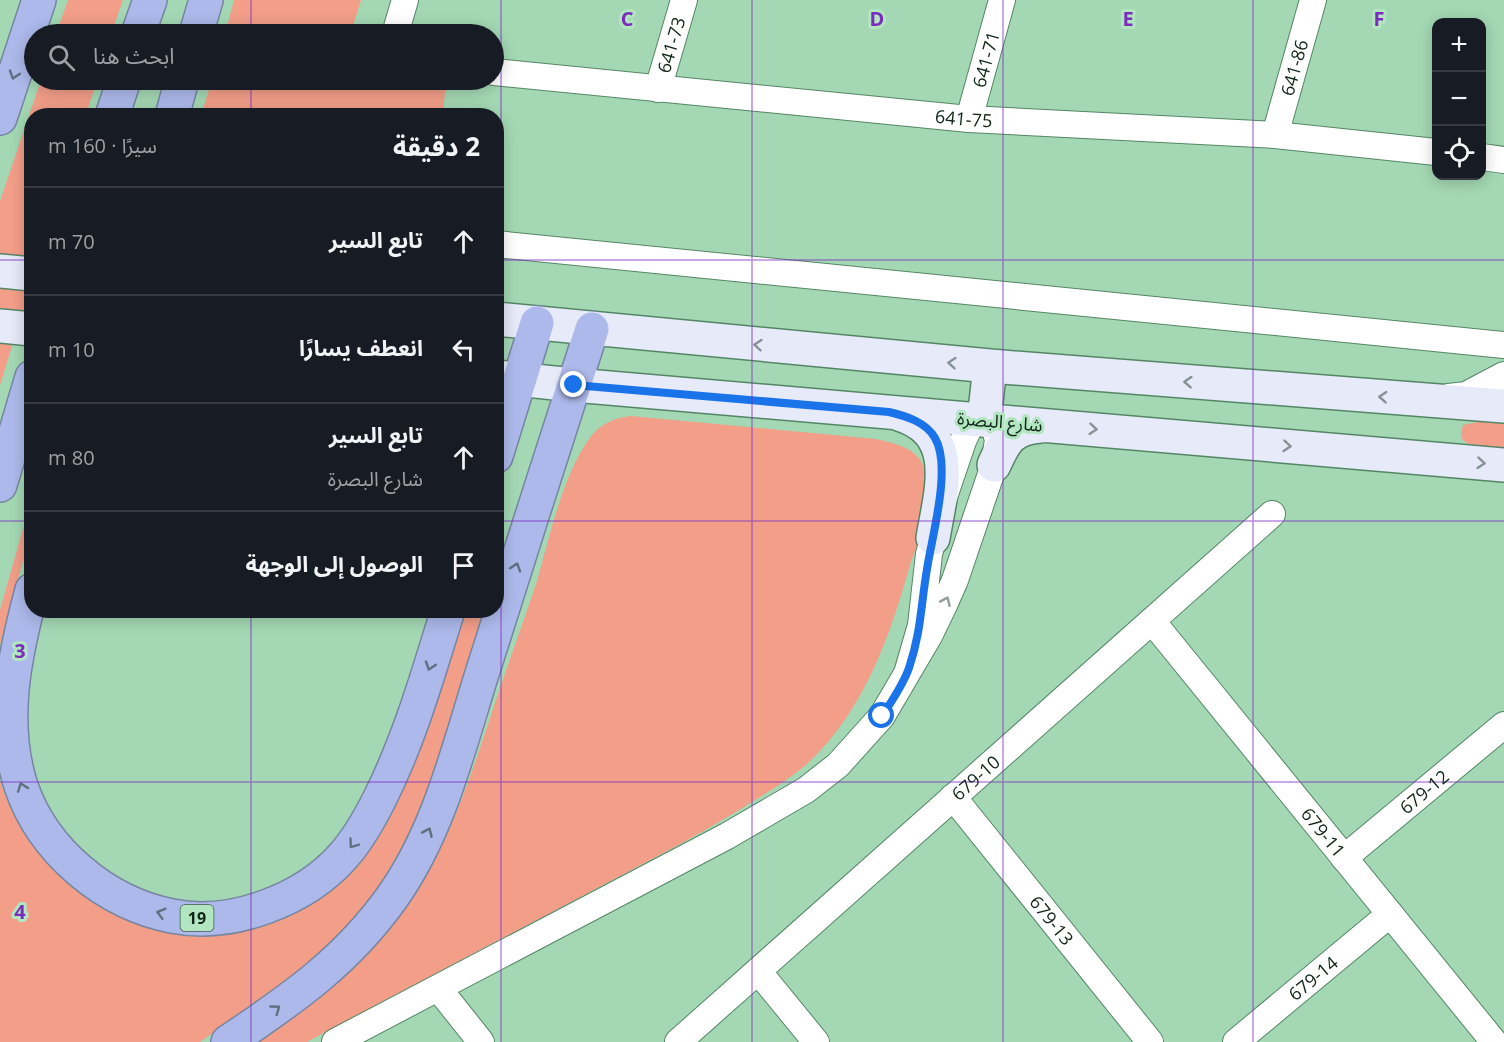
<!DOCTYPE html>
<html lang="ar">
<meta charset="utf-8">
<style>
:root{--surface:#171b24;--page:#242831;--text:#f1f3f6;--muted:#9ea1a6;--line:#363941}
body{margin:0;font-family:"Open Sans","Noto Sans Arabic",sans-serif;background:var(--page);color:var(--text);direction:rtl}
.controls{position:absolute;right:18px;top:18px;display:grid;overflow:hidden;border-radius:12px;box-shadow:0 3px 15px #0003}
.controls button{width:54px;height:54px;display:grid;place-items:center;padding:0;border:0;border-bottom:2px solid var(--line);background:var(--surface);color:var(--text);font:30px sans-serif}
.stop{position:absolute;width:18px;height:18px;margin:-14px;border:4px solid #1a73e8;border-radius:50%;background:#fff}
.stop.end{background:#1a73e8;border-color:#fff;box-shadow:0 2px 6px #0008}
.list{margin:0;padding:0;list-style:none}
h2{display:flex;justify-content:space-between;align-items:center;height:78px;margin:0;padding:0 24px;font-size:26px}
h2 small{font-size:20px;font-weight:400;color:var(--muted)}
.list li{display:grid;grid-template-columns:39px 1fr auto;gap:18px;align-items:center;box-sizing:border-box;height:108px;padding:0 24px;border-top:2px solid var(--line)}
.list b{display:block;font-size:22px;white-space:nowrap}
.list p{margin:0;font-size:20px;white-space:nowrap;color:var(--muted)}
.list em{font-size:20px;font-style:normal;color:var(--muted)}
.icon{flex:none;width:33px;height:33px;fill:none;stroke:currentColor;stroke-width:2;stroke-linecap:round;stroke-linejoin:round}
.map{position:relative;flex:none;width:1504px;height:1042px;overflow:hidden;direction:ltr}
.search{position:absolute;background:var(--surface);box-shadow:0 3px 15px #0003;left:24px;top:24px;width:480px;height:66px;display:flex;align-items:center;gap:15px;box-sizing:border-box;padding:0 21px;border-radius:33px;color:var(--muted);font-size:22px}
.panel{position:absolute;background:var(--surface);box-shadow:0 3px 15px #0003;left:24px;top:108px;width:480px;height:510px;border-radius:24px;direction:rtl}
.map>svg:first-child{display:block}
.green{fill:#f29e89}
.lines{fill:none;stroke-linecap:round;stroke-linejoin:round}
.street-casing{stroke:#548665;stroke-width:28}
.secondary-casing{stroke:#548665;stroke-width:36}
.highway-casing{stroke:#7686a0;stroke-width:36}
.street{stroke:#fff;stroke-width:26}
.secondary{stroke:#e6eaf9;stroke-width:33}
.highway{stroke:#adb9ea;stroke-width:33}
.oneway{stroke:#5f7081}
.oneway2{stroke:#869294}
.oneway3{stroke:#949d97}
.route{stroke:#1a73e8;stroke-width:8}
.grid{fill:none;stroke:#7b2cbf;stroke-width:1.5;stroke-opacity:0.55}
.labels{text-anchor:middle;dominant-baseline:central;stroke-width:6;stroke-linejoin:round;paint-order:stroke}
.shield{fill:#b1e6c1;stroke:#41604b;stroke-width:1.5}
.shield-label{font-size:16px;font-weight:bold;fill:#112618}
.street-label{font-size:18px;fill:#112618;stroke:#b1e6c1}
.grid-label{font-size:20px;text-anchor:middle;font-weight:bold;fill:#7b2cbf;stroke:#b1e6c1;stroke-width:6;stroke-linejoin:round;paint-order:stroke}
</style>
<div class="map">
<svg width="1504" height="1042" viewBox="0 0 1504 1042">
<rect width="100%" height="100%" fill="#a4d8b4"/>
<!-- green -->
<path class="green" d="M68,0H123L111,34H56Z
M234,0H361L354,23V34H225Z
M41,80H97L86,115L32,116L31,285L0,385V201Z
M212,80H446L443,115H201Z
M631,416L876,439C933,451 927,467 924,519C923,534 915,550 910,565C890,636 864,711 808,763C791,778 771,790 752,802C709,829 664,853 618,877C515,932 410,986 307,1042H254C310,998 375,958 414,896C452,836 474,767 496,700C509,661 523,623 536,584C550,537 561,479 589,439C600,424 613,418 631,416Z
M1478,422L1504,423V448L1468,444L1462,439L1461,433L1463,425Z
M31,500V531L0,645V610Z
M464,611H490L438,765L406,841L365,909L314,962L200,1042H0V781C14,825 33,840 66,870C81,884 97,902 114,913C127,921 142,925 156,929C230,948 312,921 361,862C390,827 406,782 422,740C437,697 451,654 464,611Z"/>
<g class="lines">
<defs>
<g id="street">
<path d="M395,34L405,0"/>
<path id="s1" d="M494,72L969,119L1275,135L1436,152"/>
<path id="s2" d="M658,89L684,0"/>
<path id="s3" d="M969,119L1002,0"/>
<path id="s4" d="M1275,135L1313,0"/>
<path d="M1482,157L1504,160"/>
<path d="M496,244L1504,345"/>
<path d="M1449,397L1466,395L1504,375"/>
<path id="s5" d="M1152,621L1494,1042"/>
<path id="s6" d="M953,797L1150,1042"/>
<path id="s7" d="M1344,858L1504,725"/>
<path d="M758,971L816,1042"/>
<path d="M438,988L481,1042"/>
<path d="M335,1042L727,836L806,790L838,765L882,716L929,636L944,605L955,580L994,465L998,440L995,429L986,420L975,421L969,428L963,441L945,494L929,554L921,625L908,670"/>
<path id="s8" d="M678,1042L1272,514"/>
<path id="s9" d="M1236,1042L1390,914"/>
</g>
<path id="secondary" d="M0,271L32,274
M496,319L990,366L1504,406
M0,326L32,329
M496,377L574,385L1504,465
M899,414C960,433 941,490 933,538
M984,420L990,366
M994,465C1005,440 1012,428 1041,426"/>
<path id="highway" d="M138,34L150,0
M196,34L206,0
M112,116L124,80
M172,116L182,80
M0,118L39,0
M496,456L537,323
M0,485L32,377
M32,590C15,653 0,721 21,786C43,851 105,903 172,916C231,928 305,900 344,855C359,838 370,818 380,798C410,738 428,674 448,610
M228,1042C292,999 347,961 393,896C442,826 460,741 486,661C521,550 556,440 592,329"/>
</defs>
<!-- street casing -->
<use href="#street" class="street-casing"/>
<!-- secondary casing -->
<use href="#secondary" class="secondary-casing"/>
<!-- highway casing -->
<use href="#highway" class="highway-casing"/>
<!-- street -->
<use href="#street" class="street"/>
<!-- secondary -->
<use href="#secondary" class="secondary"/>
<!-- highway -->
<use href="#highway" class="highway"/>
</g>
<!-- one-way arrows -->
<defs><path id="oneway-chevron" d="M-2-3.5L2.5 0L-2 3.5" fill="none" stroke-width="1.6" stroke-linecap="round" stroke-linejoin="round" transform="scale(1.5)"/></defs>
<g class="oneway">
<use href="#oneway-chevron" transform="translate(14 75) rotate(108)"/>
<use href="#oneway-chevron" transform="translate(516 567) rotate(-72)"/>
<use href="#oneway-chevron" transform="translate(430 666) rotate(108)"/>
<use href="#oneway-chevron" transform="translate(22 787) rotate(-110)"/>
<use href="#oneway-chevron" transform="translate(428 832) rotate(-66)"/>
<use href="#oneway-chevron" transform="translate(353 844) rotate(126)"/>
<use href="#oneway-chevron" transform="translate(161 913) rotate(-164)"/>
<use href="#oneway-chevron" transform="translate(276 1009) rotate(-36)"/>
</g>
<g class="oneway2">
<use href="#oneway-chevron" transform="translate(758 345) rotate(-175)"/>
<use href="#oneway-chevron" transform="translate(952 363) rotate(-175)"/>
<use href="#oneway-chevron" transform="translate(1188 382) rotate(-176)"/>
<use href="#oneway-chevron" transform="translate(1383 397) rotate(-176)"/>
<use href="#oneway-chevron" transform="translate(1093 429) rotate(5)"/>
<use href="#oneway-chevron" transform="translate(1287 446) rotate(5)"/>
<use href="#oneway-chevron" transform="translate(1481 463) rotate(5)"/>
</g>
<use class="oneway3" href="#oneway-chevron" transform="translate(946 601) rotate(-66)"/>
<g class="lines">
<!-- route -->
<path class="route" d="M574,385L889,412C906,416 926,422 935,438C952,467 932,536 927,569C921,604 921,633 909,668C903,685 892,701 882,716"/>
</g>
<!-- grid -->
<path class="grid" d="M251,0V34M501,0V1042M752,0V1042M1003,0V1042M1253,0V1042M251,80V116M0,260H32M496,260H1504M0,521H32M496,521H1504M251,610V1042M0,782H1504"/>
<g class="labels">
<!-- shield labels -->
<rect class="shield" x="180.5" y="905" width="33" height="26" rx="4.5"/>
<g class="shield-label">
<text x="197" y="918">19</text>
</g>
<!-- street labels -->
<g class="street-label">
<text stroke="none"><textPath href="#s2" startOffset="46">641-73</textPath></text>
<text stroke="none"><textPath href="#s3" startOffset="62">641-71</textPath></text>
<text stroke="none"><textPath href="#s4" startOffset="70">641-86</textPath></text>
<text stroke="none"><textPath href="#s1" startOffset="472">641-75</textPath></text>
<text transform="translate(1000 421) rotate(5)">شارع البصرة</text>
<text stroke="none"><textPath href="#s8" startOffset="398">679-10</textPath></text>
<text stroke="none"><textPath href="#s7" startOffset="104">679-12</textPath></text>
<text stroke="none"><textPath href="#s5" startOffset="272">679-11</textPath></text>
<text stroke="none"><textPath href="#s6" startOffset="158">679-13</textPath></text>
<text stroke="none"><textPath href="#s9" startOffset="100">679-14</textPath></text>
</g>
</g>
<g class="grid-label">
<text x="627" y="26">C</text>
<text x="877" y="26">D</text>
<text x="1128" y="26">E</text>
<text x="1379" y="26">F</text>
<text x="20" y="658">3</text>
<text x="20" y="919">4</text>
</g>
</svg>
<div class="controls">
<button>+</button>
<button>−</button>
<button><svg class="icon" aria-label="locate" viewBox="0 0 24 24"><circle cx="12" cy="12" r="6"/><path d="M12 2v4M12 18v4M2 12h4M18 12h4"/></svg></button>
</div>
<div class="stop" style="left:882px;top:716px"></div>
<div class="stop end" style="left:574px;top:385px"></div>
<div class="search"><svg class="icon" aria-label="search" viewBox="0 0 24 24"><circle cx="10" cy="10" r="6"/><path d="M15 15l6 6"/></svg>ابحث هنا</div>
<section class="panel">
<h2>2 دقيقة<small>سيرًا · 160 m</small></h2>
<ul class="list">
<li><svg class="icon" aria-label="ahead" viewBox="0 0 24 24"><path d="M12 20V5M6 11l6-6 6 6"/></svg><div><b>تابع السير</b></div><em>70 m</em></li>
<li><svg class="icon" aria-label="left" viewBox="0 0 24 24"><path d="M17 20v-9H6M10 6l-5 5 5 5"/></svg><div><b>انعطف يسارًا</b></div><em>10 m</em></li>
<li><svg class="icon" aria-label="ahead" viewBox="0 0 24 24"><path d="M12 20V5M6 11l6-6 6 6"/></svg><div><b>تابع السير</b><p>شارع البصرة</p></div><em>80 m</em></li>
<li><svg class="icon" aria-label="arrive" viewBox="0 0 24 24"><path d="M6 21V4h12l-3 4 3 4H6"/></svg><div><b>الوصول إلى الوجهة</b></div></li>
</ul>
</section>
</div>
